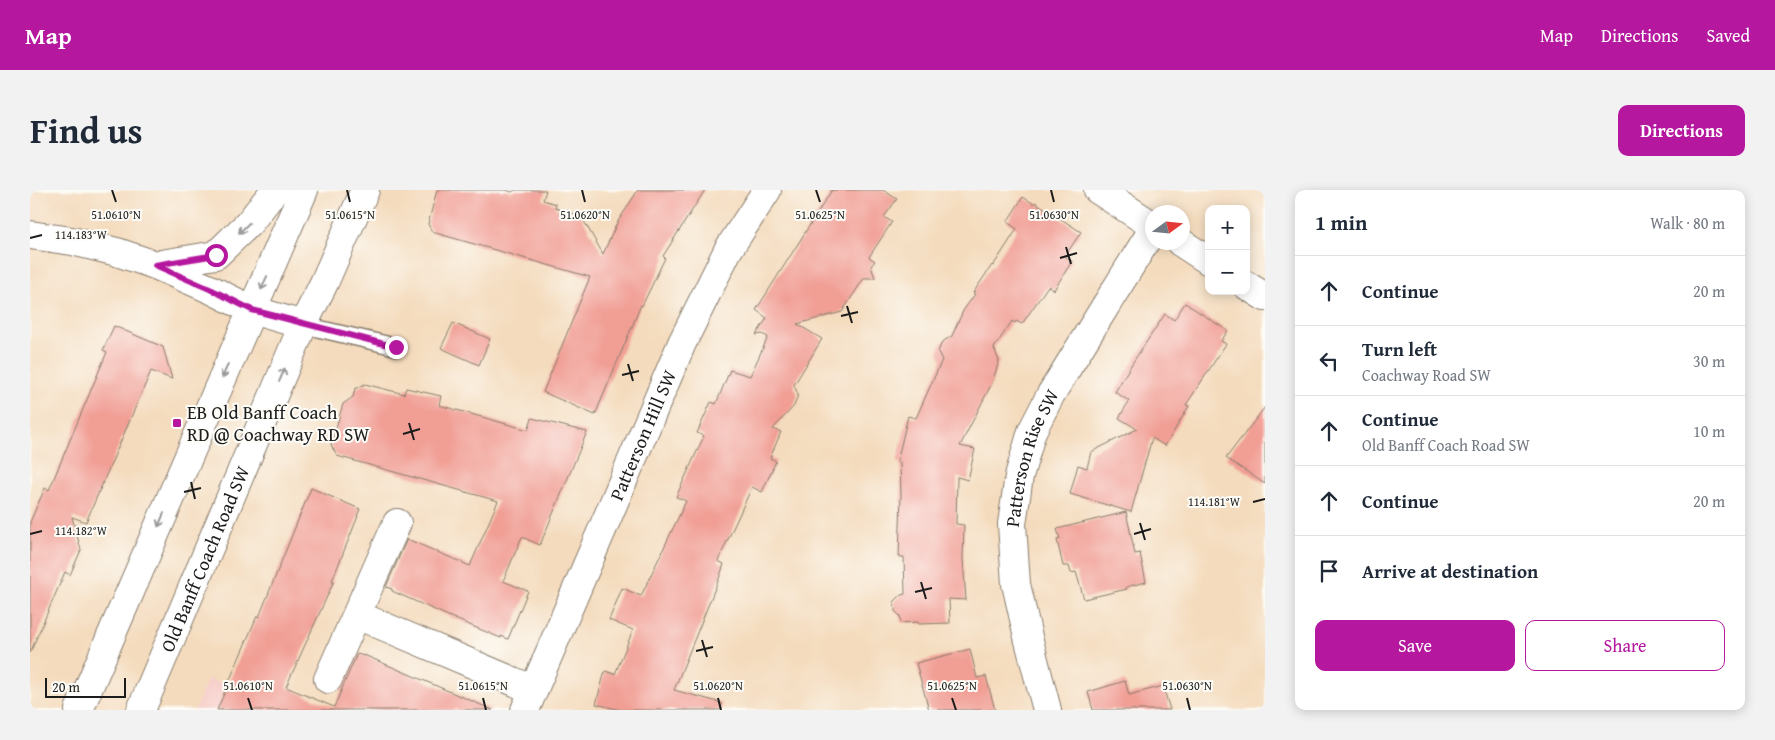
<!DOCTYPE html>
<meta charset="utf-8">
<style>
:root{--surface:#fff;--page:#f2f2f3;--text:#1f2937;--muted:#747a83;--line:#e0e1e3;--accent:#b5179e}
body{margin:0;font-family:"Gentium Book Plus",serif;background:var(--page);color:var(--text)}
.controls{position:absolute;right:15px;top:15px;display:grid;overflow:hidden;border-radius:10px;box-shadow:0 2px 12px #0003}
.controls button{width:45px;height:45px;display:grid;place-items:center;padding:0;border:0;border-bottom:1px solid var(--line);background:var(--surface);color:var(--text);font:25px sans-serif}
.compass{position:absolute;left:1115px;top:15px;width:45px;height:45px;border-radius:50%;background:var(--surface);box-shadow:0 2px 12px #0003;rotate:75deg}
.scale{position:absolute;left:15px;bottom:12px;width:81px;box-sizing:border-box;padding-left:5px;border:2px solid #1c1c1c;border-top:0;font-size:14px;line-height:18px;white-space:nowrap;color:#1c1c1c;-webkit-text-stroke:4px #fdfcf7;paint-order:stroke}
.stop{position:absolute;width:15px;height:15px;margin:-11px;border:4px solid #b5179e;border-radius:50%;background:#fff}
.stop.end{background:#b5179e;border-color:#fff;box-shadow:0 1px 5px #0008}
.list{margin:0;padding:0;list-style:none}
h2{display:flex;justify-content:space-between;align-items:center;height:65px;margin:0;padding:0 20px;font-size:21px}
h2 small{font-size:16px;font-weight:400;color:var(--muted)}
.list li{display:grid;grid-template-columns:32px 1fr auto;gap:15px;align-items:center;box-sizing:border-box;height:70px;padding:0 20px;border-top:1px solid var(--line)}
.list b{display:block;font-size:19px;white-space:nowrap}
.list p{margin:0;font-size:16px;white-space:nowrap;color:var(--muted)}
.list em{font-size:16px;font-style:normal;color:var(--muted)}
.actions{display:flex;gap:10px;padding:15px 20px}
.actions a{flex:1;padding:11px 0;border:1px solid var(--accent);border-radius:10px;text-align:center;font-size:18px;color:var(--accent)}
.actions .main{background:var(--accent);color:#fff}
.icon{flex:none;width:28px;height:28px;fill:none;stroke:currentColor;stroke-width:2;stroke-linecap:round;stroke-linejoin:round}
.map{position:relative;flex:none;width:1235px;height:520px;overflow:hidden;border-radius:10px}
header{display:flex;align-items:center;gap:30px;box-sizing:border-box;height:70px;padding:0 25px;background:var(--accent);color:#fff}
header strong{font-size:24px}
nav{display:flex;gap:28px;margin-inline-start:auto;font-size:18px}
.intro{display:flex;align-items:center;justify-content:space-between;box-sizing:border-box;height:120px;padding:0 30px}
h1{margin:0;font-size:35px}
.button{padding:12px 22px;border-radius:10px;background:var(--accent);color:#fff;font-size:18px;font-weight:700}
main{display:flex;gap:30px;padding:0 30px}
aside{flex:1;background:var(--surface);border-radius:10px;box-shadow:0 2px 12px #0003}
.map>svg:first-child{display:block}
.built{fill:#f7d0cc}
.building{fill:#f19f95}
.lines{fill:none;stroke-linecap:round;stroke-linejoin:round}
.service-casing{stroke:#887c6c;stroke-width:19}
.minor-casing{stroke:#887c6c;stroke-width:30}
.secondary-casing{stroke:#887c6c;stroke-width:30}
.service{stroke:#fff;stroke-width:16}
.minor{stroke:#fff;stroke-width:28}
.secondary{stroke:#fff;stroke-width:28}
.oneway{stroke:#999}
.route{stroke:#b5179e;stroke-width:6}
.ticks{fill:none;stroke:#1c1c1c;stroke-width:2}
.poi-dot{fill:#b5179e;stroke:#fdfcf7;stroke-width:2}
.labels{text-anchor:middle;dominant-baseline:central;stroke-width:4;stroke-linejoin:round;paint-order:stroke}
.poi-label{font-size:19px;fill:#1c1c1c;stroke:#fdfcf7;text-anchor:start}
.street-label{font-size:19px;fill:#1c1c1c;stroke:#fdfcf7}
.ticks-label{font-size:12px;text-anchor:middle;fill:#1c1c1c;stroke:#fdfcf7;stroke-width:4;stroke-linejoin:round;paint-order:stroke}
</style>
<header>
<strong>Map</strong>
<nav><a>Map</a><a>Directions</a><a>Saved</a></nav>
</header>
<div class="intro"><h1>Find us</h1><a class="button">Directions</a></div>
<main>
<div class="map">
<svg width="1235" height="520" viewBox="0 0 1235 520">
<rect width="100%" height="100%" fill="#fdfcf7"/>
<filter id="ink" filterUnits="userSpaceOnUse"><feTurbulence type="fractalNoise" baseFrequency=".02" numOctaves="2"/><feDisplacementMap in="SourceGraphic" scale="10" xChannelSelector="R" yChannelSelector="G"/><feConvolveMatrix kernelMatrix="1 2 1 2 8 2 1 2 1" color-interpolation-filters="sRGB"/></filter>
<filter id="wash" filterUnits="userSpaceOnUse"><feTurbulence type="fractalNoise" baseFrequency=".0096" numOctaves="4" result="noise"/><feDisplacementMap in="SourceGraphic" scale="20" xChannelSelector="R" yChannelSelector="G"/><feGaussianBlur stdDeviation="1.12" result="paint"/><feColorMatrix in="noise" values="0 0 0 0 0 0 0 0 0 0 0 0 0 0 0 0 0 1.4 0 .05"/><feComposite in="paint" operator="in"/></filter>
<g filter="url(#wash)">
<rect width="100%" height="100%" fill="#f4dbbd"/>
<!-- built -->
<path class="built" d="M178,488L253,520H165Z"/>
<g id="blocks">
<!-- building -->
<path class="building" d="M407,0H476L482,2L485,0H516L513,10L526,14L525,18L551,26L573,64L587,33L608,0H675L633,66L635,68L612,116L611,115L565,225L513,202L560,87L402,42L398,34Z
M802,0H853L867,9L854,27L862,32L839,67L845,71L841,76L845,88H834L812,122L767,134L792,149L764,195L768,205L764,216L743,239L751,242L740,268L746,271L732,302L722,297L688,371L694,374L690,386L644,500L692,513L691,520H591L566,514L575,481L585,484L603,440L579,430L592,398L611,406L656,311L646,307L674,246L667,243L681,212L686,214L700,180L720,186L738,147L732,144L726,145L737,128L726,120Z
M993,7L1004,14L1005,12L1051,42L1035,66L1042,71L1024,100L1018,96L992,134L986,131L985,133L982,131L964,158L969,171L962,193L930,256L945,259L938,290L927,287L926,334L934,335L933,368L936,410L919,409L920,433L889,434L888,432L871,433L870,426L865,421L864,412L871,405L875,404L874,367H869L871,305L870,273L867,272L878,226L886,228L912,170L908,162L912,152L922,146L933,121L945,104L943,103L962,75L963,76L987,39L977,32Z
M1155,113L1198,141L1191,151L1196,154L1156,215L1159,216L1135,256L1122,248L1101,322L1040,304L1048,275L1057,278L1061,262L1107,239L1089,228L1099,211L1085,202L1103,172L1135,124L1144,130Z
M423,133L460,149L449,175L411,158Z
M84,136L133,157L142,189L121,181L56,332L42,327L51,360L40,385L35,382L0,463V332L15,298L19,300L77,162L73,160Z
M335,194L374,204L376,198L411,206L409,215L498,240L502,228L557,242L510,355L492,347L473,391L498,401L478,449L471,446V448L425,429L362,401V399L356,397L377,349L440,376L468,311L307,266L301,255L313,214L323,207L325,199Z
M1235,217V294L1196,268Z
M281,298L330,319L327,326H328L302,391H304L256,497L304,517L327,464L334,466V465L463,520H187L227,426L229,427Z
M1096,322L1105,364L1110,363L1116,392L1096,397L1097,399L1054,409L1046,382L1041,383L1039,376H1033L1027,350L1030,349L1027,339Z
M940,459L947,488L956,486L965,520H899L886,473Z
M1095,491L1099,505L1133,496L1140,520H1063L1058,502Z"/>
</g>
</g>
<g filter="url(#ink)">
<use href="#blocks" fill-opacity="0" stroke="#887c6c" stroke-width="1"/>
<g class="lines">
<defs>
<path id="service" d="M273,135L367,157"/>
<g id="minor">
<path d="M1068,0L1122,35"/>
<path d="M0,45L42,51L87,62L125,75L182,100L222,120L273,135"/>
<path d="M1150,52L1179,71"/>
<path d="M1216,95L1235,107"/>
<path d="M327,425L504,500"/>
<path d="M298,489L367,333"/>
<path id="s1" d="M495,520L652,153L698,60L737,0"/>
<path id="s2" d="M1017,520L998,447L986,394L982,334L989,286L1002,241L1021,204L1122,41"/>
</g>
<g id="secondary">
<path d="M125,75L186,65L219,33L245,0"/>
<path d="M49,520L274,0"/>
<path id="s3" d="M111,520L273,135L294,93L335,0"/>
</g>
</defs>
<!-- service casing -->
<use href="#service" class="service-casing"/>
<!-- minor casing -->
<use href="#minor" class="minor-casing"/>
<!-- secondary casing -->
<use href="#secondary" class="secondary-casing"/>
<!-- service -->
<use href="#service" class="service"/>
<!-- minor -->
<use href="#minor" class="minor"/>
<!-- secondary -->
<use href="#secondary" class="secondary"/>
</g>
<!-- one-way arrows -->
<defs><path id="oneway-shaft" d="M-6 0H5M1.5-3L5.5 0L1.5 3" fill="none" stroke-width="1.6" stroke-linecap="round" stroke-linejoin="round" transform="scale(1.25)"/></defs>
<g class="oneway">
<use href="#oneway-shaft" transform="translate(214 38) rotate(135)"/>
<use href="#oneway-shaft" transform="translate(234 93) rotate(114)"/>
<use href="#oneway-shaft" transform="translate(195 181) rotate(113)"/>
<use href="#oneway-shaft" transform="translate(252 185) rotate(-67)"/>
<use href="#oneway-shaft" transform="translate(131 330) rotate(113)"/>
</g>
</g>
<g class="lines" filter="url(#ink)">
<!-- route -->
<path class="route" d="M186,65L125,75L182,100L222,120L366,157"/>
</g>
<!-- ticks -->
<path class="ticks" d="M82,0L86,12M317,0L320,12M552,0L555,12M786,0L790,12M1021,0L1024,12M0,48L12,45M1036,57L1041,74M1030,68L1047,63M817,116L822,133M811,126L828,122M598,174L603,191M592,185L609,181M379,233L384,250M373,244L390,239M161,292L165,309M154,302L171,298M1223,312L1235,309M1110,333L1115,350M0,344L12,341M1104,344L1121,339M891,392L896,409M885,402L902,398M672,450L677,467M666,461L683,457M218,508L222,520M453,508L456,520M688,508L691,520M922,508L926,520M1157,508L1160,520"/>
<!-- markers -->
<rect class="poi-dot" x="142" y="228" width="10" height="10" rx="2.5"/>
<g class="labels">
<!-- poi labels -->
<g class="poi-label">
<text x="157" y="222">EB Old Banff Coach<tspan x="157" dy="22">RD @ Coachway RD SW</tspan></text>
</g>
<!-- street labels -->
<g class="street-label">
<text stroke="none"><textPath href="#s1" startOffset="299">Patterson Hill SW</textPath></text>
<text stroke="none"><textPath href="#s2" startOffset="259">Patterson Rise SW</textPath></text>
<text stroke="none"><textPath href="#s3" startOffset="164">Old Banff Coach Road SW</textPath></text>
</g>
</g>
<g class="ticks-label">
<text x="86" y="29">51.0610°N</text>
<text x="320" y="29">51.0615°N</text>
<text x="555" y="29">51.0620°N</text>
<text x="1024" y="29">51.0630°N</text>
<text x="790" y="29">51.0625°N</text>
<text x="51" y="49">114.183°W</text>
<text x="1184" y="316">114.181°W</text>
<text x="51" y="345">114.182°W</text>
<text x="218" y="500">51.0610°N</text>
<text x="453" y="500">51.0615°N</text>
<text x="688" y="500">51.0620°N</text>
<text x="922" y="500">51.0625°N</text>
<text x="1157" y="500">51.0630°N</text>
</g>
</svg>
<div class="controls">
<button>+</button>
<button>−</button>
</div>
<svg class="compass" viewBox="-18 -18 36 36"><path d="M0-13l5 13h-10z" fill="#e53935"/><path d="M0 13l5-13h-10z" fill="#747a83"/></svg>
<div class="scale">20 m</div>
<div class="stop" style="left:186px;top:65px"></div>
<div class="stop end" style="left:366px;top:157px"></div>
</div>
<aside>
<h2>1 min<small>Walk · 80 m</small></h2>
<ul class="list">
<li><svg class="icon" aria-label="ahead" viewBox="0 0 24 24"><path d="M12 20V5M6 11l6-6 6 6"/></svg><div><b>Continue</b></div><em>20 m</em></li>
<li><svg class="icon" aria-label="left" viewBox="0 0 24 24"><path d="M17 20v-9H6M10 6l-5 5 5 5"/></svg><div><b>Turn left</b><p>Coachway Road SW</p></div><em>30 m</em></li>
<li><svg class="icon" aria-label="ahead" viewBox="0 0 24 24"><path d="M12 20V5M6 11l6-6 6 6"/></svg><div><b>Continue</b><p>Old Banff Coach Road SW</p></div><em>10 m</em></li>
<li><svg class="icon" aria-label="ahead" viewBox="0 0 24 24"><path d="M12 20V5M6 11l6-6 6 6"/></svg><div><b>Continue</b></div><em>20 m</em></li>
<li><svg class="icon" aria-label="arrive" viewBox="0 0 24 24"><path d="M6 21V4h12l-3 4 3 4H6"/></svg><div><b>Arrive at destination</b></div></li>
</ul>
<div class="actions"><a class="main">Save</a><a>Share</a></div>
</aside>
</main>
